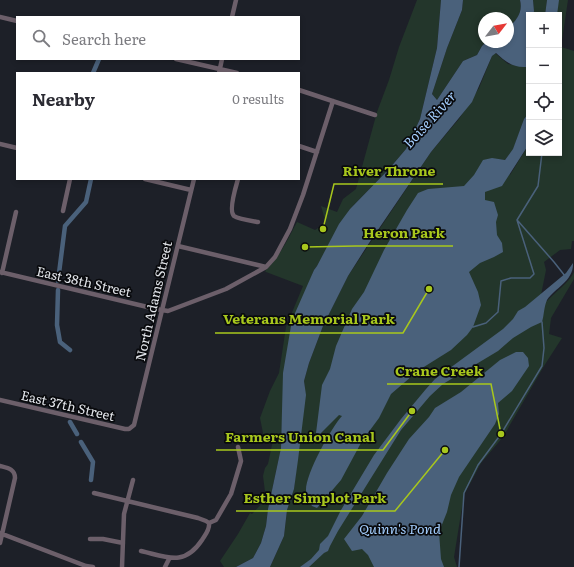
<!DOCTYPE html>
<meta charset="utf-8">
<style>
:root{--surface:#fff;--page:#f7f7f7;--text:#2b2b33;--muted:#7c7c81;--line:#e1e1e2}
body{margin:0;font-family:Literata,serif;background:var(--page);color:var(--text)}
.controls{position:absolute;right:12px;top:12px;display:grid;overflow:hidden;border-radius:0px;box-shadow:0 2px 6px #0003}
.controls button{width:36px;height:36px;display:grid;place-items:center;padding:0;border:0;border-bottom:1px solid var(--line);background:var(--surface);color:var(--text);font:20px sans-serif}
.compass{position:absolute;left:478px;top:12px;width:36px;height:36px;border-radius:50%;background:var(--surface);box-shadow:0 2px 6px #0003;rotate:59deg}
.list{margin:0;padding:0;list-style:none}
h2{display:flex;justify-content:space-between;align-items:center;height:52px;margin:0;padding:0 16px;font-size:17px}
h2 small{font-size:13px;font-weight:400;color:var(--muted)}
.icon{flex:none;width:22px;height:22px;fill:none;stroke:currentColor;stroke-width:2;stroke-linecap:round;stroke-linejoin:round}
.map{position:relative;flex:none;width:574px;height:567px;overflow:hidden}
.search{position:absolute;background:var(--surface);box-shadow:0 2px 6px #0003;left:16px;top:16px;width:284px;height:44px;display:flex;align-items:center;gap:10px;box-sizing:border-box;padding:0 14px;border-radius:0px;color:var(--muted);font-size:15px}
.panel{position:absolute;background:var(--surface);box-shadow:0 2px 6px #0003;left:16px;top:72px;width:284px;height:108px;border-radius:0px}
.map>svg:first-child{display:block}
.green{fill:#23362b}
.water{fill:#4a617b}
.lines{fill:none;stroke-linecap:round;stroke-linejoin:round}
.stream{stroke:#4a617b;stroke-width:1.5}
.canal{stroke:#4a617b;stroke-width:4.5}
.minor{stroke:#6c5f6a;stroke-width:4.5}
.labels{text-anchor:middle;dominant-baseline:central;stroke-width:3.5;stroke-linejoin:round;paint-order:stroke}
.street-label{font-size:13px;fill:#e1e4e9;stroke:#090a0d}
.water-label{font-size:14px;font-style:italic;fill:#a3cdfd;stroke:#090a0d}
.leader{fill:none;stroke:#a8c71d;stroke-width:1.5}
.callout-dot{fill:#a8c71d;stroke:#090a0d;stroke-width:1.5}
.callout-label{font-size:14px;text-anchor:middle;font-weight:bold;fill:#a8c71d;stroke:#090a0d;stroke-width:3.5;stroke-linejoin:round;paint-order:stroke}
</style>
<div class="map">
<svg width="574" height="567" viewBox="0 0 574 567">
<rect width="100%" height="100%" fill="#1d2028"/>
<!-- green -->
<path class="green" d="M417,0H441L437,48L420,119L406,149L389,169L350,209L317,266L314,270L307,288L282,423L281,448L268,509L266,526L261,543L253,558L236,567H224L220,561L238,534L250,513L252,514L266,499L263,476L265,468L268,464L273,440L264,438L260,418L270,391L279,373L286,327L303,286L266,272L265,271C279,258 288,239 297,222L315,230L326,223L321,206L337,212L343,199L356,189L377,112L389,80L399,47Z
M463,0H520C523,12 517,20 508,28V18H484V42H486L482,46L477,55L463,61L437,100L432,94L447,48L462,10Z
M533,0H547L545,15H533L534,11Z
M557,0H568L561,47L574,51V241H572L571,249L560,250L544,262L546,270L541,295L532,302L547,301C556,291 568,284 574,272V279L551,318L549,334L562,338L544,366L503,437L481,463L464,495L454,557L457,567H270L284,536L287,510L294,489L305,391L304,381L309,363L323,326L348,276L431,152L459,119L479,88L492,56L495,53L508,64L526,67L529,35V113L524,119L513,150L505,160L496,159L510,175L529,144V153H559V15H556Z"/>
<!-- water -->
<path class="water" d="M441,0H463L462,10L447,48L432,94L437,100L463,61L477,55L482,46L486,42H508V28C517,20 523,12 520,0H533L534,11L533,15H529V35L526,67C513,68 505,61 496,53L492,56L472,102L431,152L367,246L348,276L323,326L309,363L304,381L306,395L298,460L294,489L287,510L284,536L270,567H236L253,558L261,543L266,526L268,509L281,448L283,373L292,320L314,270L317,266L339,224L350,209L389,169L406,149L420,119L437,48Z
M547,0H559L557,15H545Z
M529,113V144L502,186L485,192V200L494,202L498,215L496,222L497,235L502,243L503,252L494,257L480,263L469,272L478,292L481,305L473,327L467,335L451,350L419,370L391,394L379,418L362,441L341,480L317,508L312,506C310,502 306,496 306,491C305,475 331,428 342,416L339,415L320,434L316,433L322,385L330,369L336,346L352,309L364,292L384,250L407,210L418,193L428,189L464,186L474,175L483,160L492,158L505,160L513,149L524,119Z
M573,263C574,281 555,288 547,300C544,306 544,316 542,322L531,327L513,338L498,351L443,384L430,396L401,430L338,531L330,546L328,551L324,553L309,567H300L311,559L319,550L320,544L328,536L341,510L374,455L401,419L426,389L435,379L503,329L513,319L518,311L525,307L566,273Z
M516,352H523L528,358L529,366L512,391L498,403L499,414L495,424L459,477L451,495L447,512L439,532L441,559L444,567H374L368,555L362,549L352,551L344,539L362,516L387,473L409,439L429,417L435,408L461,392L500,360Z"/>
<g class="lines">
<!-- stream -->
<path class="stream" d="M518,221L554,262L565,276
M473,327L486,323L498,312L501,281L511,278H530L534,274L517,220L538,186L542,153
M459,567L464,493L478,465L501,434L542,366L544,348L542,322"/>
<!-- canal -->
<path class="canal" d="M93,73L99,59
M58,281L65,226L86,202L91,179
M58,290L57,325L60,342L70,350
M70,422L77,434
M81,442L93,462L91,480"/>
<!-- minor -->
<path class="minor" d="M0,17L17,21
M232,17L236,0
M176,59L237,73
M219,73L222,59
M299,90L375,115
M0,144L17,148
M299,146L317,152
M145,179L191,190
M238,179C236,186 228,211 234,216C238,219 252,221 258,222
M63,211L70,179
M178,246L266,267
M0,272L156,309L168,311L226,289L266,267L275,257L290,229L303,195L333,101
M2,273L16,212
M0,400L125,429H129L134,425L194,179
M0,466C8,468 15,469 15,478L0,543
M94,493L198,518L206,521L209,523
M209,523L216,520L231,494L241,461L238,447
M0,533L86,566L93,567
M90,539H103L123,543
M141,551C167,557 184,567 202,540C205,535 210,530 209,523
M122,567L124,514L133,480
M165,567L169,559"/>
</g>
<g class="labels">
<!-- street labels -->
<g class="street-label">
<text transform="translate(84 281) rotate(13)">East 38th Street</text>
<text transform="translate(153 301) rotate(-77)">North Adams Street</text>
<text transform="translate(68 405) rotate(13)">East 37th Street</text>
</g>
<!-- water labels -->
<g class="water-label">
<text transform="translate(429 119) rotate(-48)">Boise River</text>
<text x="400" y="528">Quinn's Pond</text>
</g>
</g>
<!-- callouts -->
<path class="leader" d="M323 229L334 184H443M305 247L356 246H453M429 289L403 333H215M501 434L491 384H387M412 411L383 450H216M445 450L395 511H236"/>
<g class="callout-dot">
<circle cx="323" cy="229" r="4"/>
<circle cx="305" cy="247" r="4"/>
<circle cx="429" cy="289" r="4"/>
<circle cx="501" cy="434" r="4"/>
<circle cx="412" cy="411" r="4"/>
<circle cx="445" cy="450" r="4"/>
</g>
<g class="callout-label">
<text x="389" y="176">River Throne</text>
<text x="404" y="238">Heron Park</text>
<text x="309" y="324">Veterans Memorial Park</text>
<text x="439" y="376">Crane Creek</text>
<text x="300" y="442">Farmers Union Canal</text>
<text x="315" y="503">Esther Simplot Park</text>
</g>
</svg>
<div class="controls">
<button>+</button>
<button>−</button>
<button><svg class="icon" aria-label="locate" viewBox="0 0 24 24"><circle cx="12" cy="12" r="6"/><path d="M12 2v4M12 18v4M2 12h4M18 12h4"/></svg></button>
<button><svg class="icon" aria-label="layers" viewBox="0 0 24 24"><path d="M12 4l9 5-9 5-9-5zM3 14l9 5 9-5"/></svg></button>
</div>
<svg class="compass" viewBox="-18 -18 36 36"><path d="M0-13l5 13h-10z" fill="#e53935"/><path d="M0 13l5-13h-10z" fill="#7c7c81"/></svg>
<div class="search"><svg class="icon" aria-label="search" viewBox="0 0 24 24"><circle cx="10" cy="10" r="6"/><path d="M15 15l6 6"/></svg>Search here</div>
<section class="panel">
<h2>Nearby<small>0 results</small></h2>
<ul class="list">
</ul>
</section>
</div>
